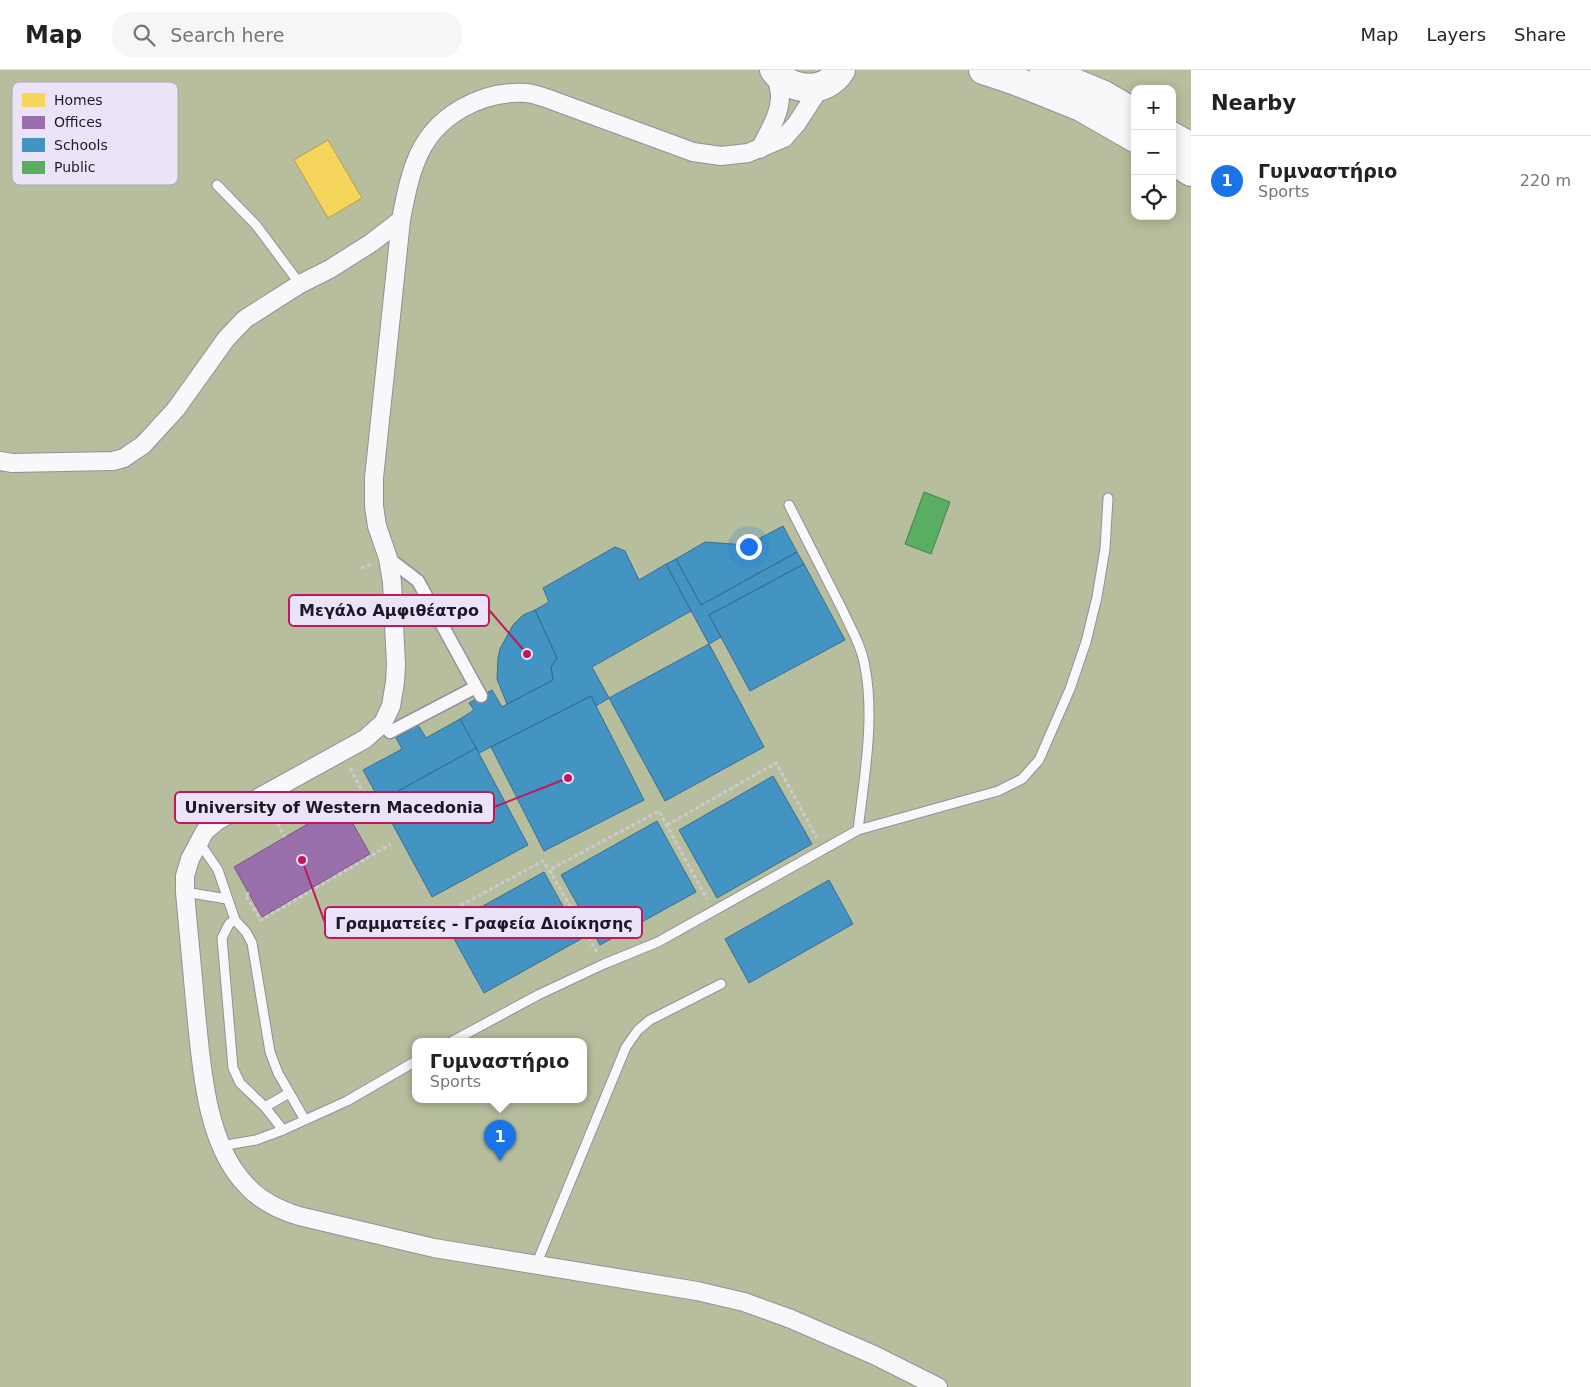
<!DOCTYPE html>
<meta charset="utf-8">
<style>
:root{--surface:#fff;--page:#f6f6f6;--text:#222;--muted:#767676;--line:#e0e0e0;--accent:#1a73e8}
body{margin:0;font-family:"DejaVu Sans",sans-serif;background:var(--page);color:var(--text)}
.controls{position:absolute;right:15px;top:15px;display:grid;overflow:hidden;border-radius:10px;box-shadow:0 2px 12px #0003}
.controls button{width:45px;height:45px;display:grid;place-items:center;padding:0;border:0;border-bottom:1px solid var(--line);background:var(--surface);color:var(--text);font:25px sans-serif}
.you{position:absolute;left:748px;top:476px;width:18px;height:18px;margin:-12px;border:4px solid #fff;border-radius:50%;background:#1a73e8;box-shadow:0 0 0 8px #1a73e833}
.badge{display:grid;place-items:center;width:32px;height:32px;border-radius:50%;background:var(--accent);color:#fff;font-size:16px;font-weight:700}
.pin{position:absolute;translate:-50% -41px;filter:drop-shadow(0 1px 2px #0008)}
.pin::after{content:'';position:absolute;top:26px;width:18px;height:15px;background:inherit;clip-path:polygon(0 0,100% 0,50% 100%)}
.popup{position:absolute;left:412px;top:968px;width:175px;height:65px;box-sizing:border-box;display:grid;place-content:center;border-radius:10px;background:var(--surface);filter:drop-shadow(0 1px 4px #0005);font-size:16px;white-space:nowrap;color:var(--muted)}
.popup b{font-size:19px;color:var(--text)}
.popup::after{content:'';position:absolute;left:50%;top:100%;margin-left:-10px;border:10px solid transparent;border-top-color:var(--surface)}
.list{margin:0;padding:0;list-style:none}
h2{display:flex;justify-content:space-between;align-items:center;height:65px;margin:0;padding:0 20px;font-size:21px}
h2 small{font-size:16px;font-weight:400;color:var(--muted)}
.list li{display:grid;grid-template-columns:32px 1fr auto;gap:15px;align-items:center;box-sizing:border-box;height:90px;padding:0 20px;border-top:1px solid var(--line)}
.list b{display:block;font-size:19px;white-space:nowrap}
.list p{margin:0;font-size:16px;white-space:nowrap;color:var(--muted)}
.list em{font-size:16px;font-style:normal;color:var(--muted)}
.icon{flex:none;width:28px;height:28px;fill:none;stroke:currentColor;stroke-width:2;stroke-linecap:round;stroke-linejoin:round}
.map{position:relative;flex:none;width:1191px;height:1317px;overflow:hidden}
header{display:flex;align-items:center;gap:30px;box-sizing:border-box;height:70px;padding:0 25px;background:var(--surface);border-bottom:1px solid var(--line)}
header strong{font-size:24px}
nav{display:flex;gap:28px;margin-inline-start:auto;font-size:18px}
.search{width:350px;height:45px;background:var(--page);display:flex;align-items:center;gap:12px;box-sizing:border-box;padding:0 18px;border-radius:20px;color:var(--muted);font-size:19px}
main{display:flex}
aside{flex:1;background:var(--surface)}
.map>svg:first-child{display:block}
.green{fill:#b6be9d;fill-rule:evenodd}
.homes{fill:#f6d55c;stroke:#b59c4c}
.offices{fill:#9970ab;stroke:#745683}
.schools{fill:#4393c3;stroke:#386e94}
.public{fill:#5aae61;stroke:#48814f}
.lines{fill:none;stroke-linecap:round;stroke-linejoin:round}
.service-casing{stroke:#948e9d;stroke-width:11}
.pedestrian-casing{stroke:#948e9d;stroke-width:15}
.minor-casing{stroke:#948e9d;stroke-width:20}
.primary-casing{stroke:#948e9d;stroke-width:30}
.path{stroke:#cdcbd0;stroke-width:3;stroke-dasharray:4 2.5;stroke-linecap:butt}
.service{stroke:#f8f7fa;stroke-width:9}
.pedestrian{stroke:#f8f7fa;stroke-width:12}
.minor{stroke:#f8f7fa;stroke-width:18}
.primary{stroke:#f8f7fa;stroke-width:28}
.key{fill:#ebe4f8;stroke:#aea7b9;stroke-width:1}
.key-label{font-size:14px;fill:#1e1826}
.leader{fill:none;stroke:#c2185b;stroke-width:2}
.callout-dot{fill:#c2185b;stroke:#ebe4f8;stroke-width:2}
.callout{fill:#ebe4f8;stroke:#c2185b;stroke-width:2}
.callout-label{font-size:16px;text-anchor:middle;font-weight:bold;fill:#1e1826}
</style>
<header>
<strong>Map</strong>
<div class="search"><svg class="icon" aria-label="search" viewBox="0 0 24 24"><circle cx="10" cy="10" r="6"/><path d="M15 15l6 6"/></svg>Search here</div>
<nav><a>Map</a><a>Layers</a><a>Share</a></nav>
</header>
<main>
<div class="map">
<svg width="1191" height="1317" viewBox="0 0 1191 1317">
<rect width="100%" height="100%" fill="#d0c8dd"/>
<!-- green -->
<path class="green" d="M0,0H1191V1317H0ZM1135,19H1172V146H1135ZM416,972H584V1030H416Z"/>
<!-- homes -->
<path class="homes" d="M328,70L362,128L328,148L294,90Z"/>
<!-- offices -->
<path class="offices" d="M342,734L370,784L262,847L234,797Z"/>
<!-- schools -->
<path class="schools" d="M783,456L797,482L701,535L676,489L705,472L747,475Z
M615,477L625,481L639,510L666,494L691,541L592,597L609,628L596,636L591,626L479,683L460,649L474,640L469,633L492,620L502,637L553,610L551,597L557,588L535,540L549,532L543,518Z
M797,482L804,494L709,545L721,567L709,574L666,494L676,489L701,535Z
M804,494L845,570L750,621L709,545Z
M535,540L557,588L551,597L553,610L507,634L497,609L498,588L500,579L513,555L523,545Z
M709,574L764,677L665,731L609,628Z
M591,626L644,730L544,781L491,677Z
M460,649L476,678L380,731L363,700L402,679L396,668L418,655L426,668Z
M476,678L528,775L432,827L380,731Z
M773,706L812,774L717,828L679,760Z
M657,751L696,822L600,875L561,805Z
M544,802L581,869L484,923L447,856Z
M829,810L853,854L749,913L725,869Z"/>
<!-- public -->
<path class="public" d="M924,422L950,432L931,484L905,474Z"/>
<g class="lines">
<defs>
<path id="service" d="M217,115L256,155L300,214
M789,435C807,470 825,505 843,541C851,559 862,577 865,597C875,648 864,709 858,760
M199,772L218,800L235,850L246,862L252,873L270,982L278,1003L305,1050
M185,822L227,829
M235,850L229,854L222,868L233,998L240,1013L265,1037L283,1060
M451,972L538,925L604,894L658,872L858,760L998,721L1022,709L1039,690L1070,619L1086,572L1097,527L1105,479L1108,428
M265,1037L289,1023
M221,1076L256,1070L283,1060L347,1031L416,991
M536,1195L626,977L638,960L650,950L721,914"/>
<path id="pedestrian" d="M388,488L418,511L481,626
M383,653L390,662L476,617"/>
<path id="minor" d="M821,16L797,53L784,68L748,83L721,86L693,82L546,28C540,26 534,24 527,23C481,20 433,46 416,91C408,110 405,130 401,150L374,408V436L377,456L388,488L392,512L396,595L395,612L391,636L383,653L365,669L240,738L217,751L205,761L190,789L185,806V822C188,858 192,895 195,932C201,989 204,1073 247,1116C261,1131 279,1140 299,1146L434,1178L697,1221L744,1232L791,1249L874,1285L938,1317
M760,79C768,63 780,45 780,26C780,18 777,10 775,2
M0,391L12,393L113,391L124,388L131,383L143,375L176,339L226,269L245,249L300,214L330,199L371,173L401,150"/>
<path id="primary" d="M774,0C790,22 826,25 841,0
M983,0L1016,11L1081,37L1135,68
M1044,0L1104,25L1135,43
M1172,66L1191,77
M1172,90L1191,102"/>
</defs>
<!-- service casing -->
<use href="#service" class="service-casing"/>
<!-- pedestrian casing -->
<use href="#pedestrian" class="pedestrian-casing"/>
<!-- minor casing -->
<use href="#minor" class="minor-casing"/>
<!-- primary casing -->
<use href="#primary" class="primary-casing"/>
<!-- path -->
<path class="path" d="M361,498L372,494
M350,698L374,743
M271,742L285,767
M667,755L776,693L817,768
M249,823L245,825L261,850L391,774
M432,851L543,791L549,800
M597,882L549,800L659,741L707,829"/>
<!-- service -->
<use href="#service" class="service"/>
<!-- pedestrian -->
<use href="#pedestrian" class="pedestrian"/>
<!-- minor -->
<use href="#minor" class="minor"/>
<!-- primary -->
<use href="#primary" class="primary"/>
</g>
<!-- legend -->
<rect x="12" y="12" width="166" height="103" rx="8" class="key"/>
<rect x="22" y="23" width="23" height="14" fill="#f6d55c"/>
<rect x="22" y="46" width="23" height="13" fill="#9970ab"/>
<rect x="22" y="68" width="23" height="14" fill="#4393c3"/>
<rect x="22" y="91" width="23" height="13" fill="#5aae61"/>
<g class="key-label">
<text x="54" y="35">Homes</text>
<text x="54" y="57">Offices</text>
<text x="54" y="80">Schools</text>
<text x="54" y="102">Public</text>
</g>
<!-- callouts -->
<path class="leader" d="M527 584L489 540M568 708L494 737M302 790L325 853"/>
<g class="callout-dot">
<circle cx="527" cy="584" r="5"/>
<circle cx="568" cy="708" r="5"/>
<circle cx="302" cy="790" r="5"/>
</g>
<g class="callout">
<rect x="289" y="525" width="200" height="31" rx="5"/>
<rect x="175" y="722" width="319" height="31" rx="5"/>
<rect x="325" y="837" width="317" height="31" rx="5"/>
</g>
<g class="callout-label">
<text x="389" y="546">Μεγάλο Αμφιθέατρο</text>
<text x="334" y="743">University of Western Macedonia</text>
<text x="484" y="859">Γραμματείες - Γραφεία Διοίκησης</text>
</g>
</svg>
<div class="controls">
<button>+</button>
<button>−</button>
<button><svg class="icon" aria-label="locate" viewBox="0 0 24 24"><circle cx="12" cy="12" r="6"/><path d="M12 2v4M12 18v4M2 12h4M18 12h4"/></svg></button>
</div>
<div class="you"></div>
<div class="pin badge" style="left:500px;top:1091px">1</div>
<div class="popup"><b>Γυμναστήριο</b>Sports</div>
</div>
<aside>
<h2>Nearby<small></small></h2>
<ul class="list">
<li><span class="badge">1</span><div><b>Γυμναστήριο</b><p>Sports</p></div><em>220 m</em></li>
</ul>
</aside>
</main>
